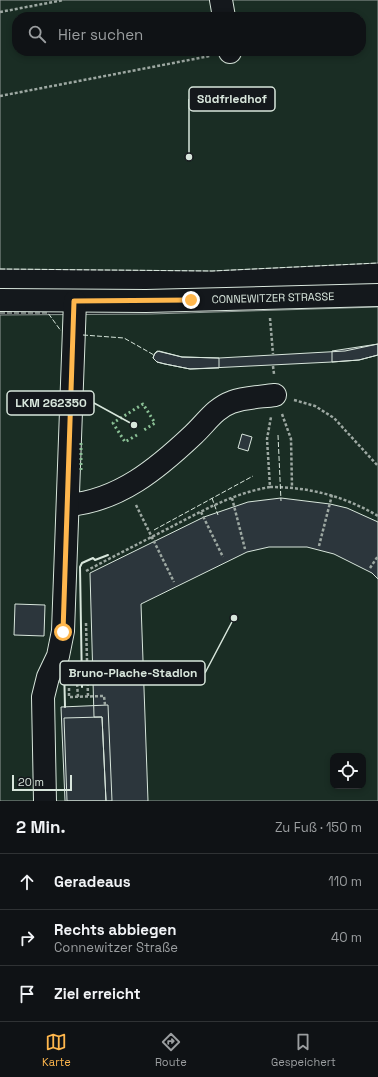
<!DOCTYPE html>
<html lang="de">
<meta charset="utf-8">
<style>
:root{--surface:#0f1215;--page:#1d2022;--text:#f1f3f6;--muted:#9b9ea0;--line:#2f3234;--accent:#ffb74d}
body{margin:0;font-family:"Space Grotesk",sans-serif;background:var(--page);color:var(--text)}
.controls{position:absolute;right:12px;bottom:12px;display:grid;overflow:hidden;border-radius:8px;box-shadow:0 2px 6px #0003}
.controls button{width:36px;height:36px;display:grid;place-items:center;padding:0;border:0;border-bottom:1px solid var(--line);background:var(--surface);color:var(--text);font:20px sans-serif}
.scale{position:absolute;left:12px;bottom:10px;width:60px;box-sizing:border-box;padding-left:4px;border:2px solid #d8e6dc;border-top:0;font-size:11px;line-height:14px;white-space:nowrap;color:#d8e6dc;-webkit-text-stroke:3px #14181c;paint-order:stroke}
.stop{position:absolute;width:12px;height:12px;margin:-9px;border:3px solid #ffb74d;border-radius:50%;background:#fff}
.stop.end{background:#ffb74d;border-color:#fff;box-shadow:0 1px 4px #0008}
.list{margin:0;padding:0;list-style:none}
h2{display:flex;justify-content:space-between;align-items:center;height:52px;margin:0;padding:0 16px;font-size:17px}
h2 small{font-size:13px;font-weight:400;color:var(--muted)}
.list li{display:grid;grid-template-columns:26px 1fr auto;gap:12px;align-items:center;box-sizing:border-box;height:56px;padding:0 16px;border-top:1px solid var(--line)}
.list b{display:block;font-size:15px;white-space:nowrap}
.list p{margin:0;font-size:13px;white-space:nowrap;color:var(--muted)}
.list em{font-size:13px;font-style:normal;color:var(--muted)}
.icon{flex:none;width:22px;height:22px;fill:none;stroke:currentColor;stroke-width:2;stroke-linecap:round;stroke-linejoin:round}
.map{position:relative;flex:none;width:378px;height:801px;overflow:hidden}
.search{position:absolute;background:var(--surface);box-shadow:0 2px 6px #0003;left:12px;right:12px;top:12px;height:44px;display:flex;align-items:center;gap:10px;box-sizing:border-box;padding:0 14px;border-radius:16px;color:var(--muted);font-size:15px}
.sheet{height:220px;background:var(--surface)}
nav{display:flex;justify-content:space-around;align-items:center;box-sizing:border-box;height:56px;border-top:1px solid var(--line);background:var(--surface);font-size:11px;color:var(--muted)}
nav a{display:grid;justify-items:center;gap:2px}
nav .on{color:var(--accent)}
.map>svg:first-child{display:block}
.green{fill:#1a2d24;stroke:#939e99;fill-rule:evenodd}
.building{fill:#2c363c;stroke:#d8e6dc}
.lines{fill:none;stroke-linecap:round;stroke-linejoin:round}
.minor-casing{stroke:#d8e6dc;stroke-width:24}
.path{stroke:#9da8a2;stroke-width:2.5;stroke-dasharray:3 2;stroke-linecap:butt}
.minor{stroke:#14181c;stroke-width:22}
.hedge{stroke:#8ac095;stroke-width:3;stroke-dasharray:2 3;stroke-linecap:butt}
.fence{stroke:#d8e6dc;stroke-width:1;stroke-dasharray:5 2;stroke-linecap:butt}
.wall{stroke:#d8e6dc;stroke-width:2}
.route{stroke:#ffb74d;stroke-width:5}
.labels{text-anchor:middle;dominant-baseline:central;stroke-width:3;stroke-linejoin:round;paint-order:stroke}
.street-label{font-size:11px;fill:#d8e6dc;stroke:#14181c}
.leader{fill:none;stroke:#d8e6dc;stroke-width:1.5}
.callout-dot{fill:#d8e6dc;stroke:#14181c;stroke-width:1.5}
.callout{fill:#14181c;stroke:#d8e6dc;stroke-width:1.5}
.callout-label{font-size:12px;text-anchor:middle;font-weight:bold;fill:#d8e6dc}
</style>
<div class="map">
<svg width="378" height="801" viewBox="0 0 378 801">
<rect width="100%" height="100%" fill="#14181c"/>
<!-- green -->
<path class="green" d="M0,0H378V263L212,271L0,269ZM17,17H361V51H17Z
M378,307V801H0V315L151,314ZM333,756H363V786H333Z"/>
<!-- building -->
<path class="building" d="M378,344V355L359,360L332,362L190,369L165,364L157,362L153,358L154,355L157,351L182,357L219,358L345,351Z
M378,344V355L359,360L332,362V351Z
M159,351L182,357L219,358V368L190,369L165,364L157,362L153,358L155,353Z
M242,434L252,437L248,451L238,448Z
M281,498L330,504L347,508L378,522V579L372,573L334,554L307,547H269L247,552L141,604L148,801H106L102,717H94L90,573L204,517L248,502Z
M15,604L45,605L44,636L14,635Z
M108,705L112,801H65L61,707Z
M102,717L106,801H67L64,718Z"/>
<g class="lines">
<defs>
<g id="minor">
<path d="M221,0L224,17"/>
<path d="M230,51V52"/>
<path id="s1" d="M0,300L146,301L378,295"/>
<path d="M68,505C119,501 158,468 193,435C206,423 215,408 232,402C245,397 261,397 275,395"/>
<path d="M45,801L43,697L48,677L58,656L63,631L75,301"/>
</g>
</defs>
<!-- minor casing -->
<use href="#minor" class="minor-casing"/>
<!-- path -->
<path class="path" d="M0,12L64,0
M0,96L210,56
M270,318L273,354
M273,366L274,374
M294,400L315,406L334,418L378,466
M282,414L291,439L292,487
M270,487C309,487 344,496 378,516
M232,498L245,549
M136,505L174,582
M201,512L223,557
M319,546L332,495
M370,568L378,556
M86,571C114,556 142,542 171,527C202,511 234,493 270,487L267,439L271,417
M86,623L88,697
M76,669L78,697
M69,688V697L104,696L105,705"/>
<!-- minor -->
<use href="#minor" class="minor"/>
<!-- hedge -->
<path class="hedge" d="M137,435L125,442L113,423L143,404L155,423L144,430
M81,470V442"/>
<!-- fence -->
<path class="fence" d="M0,269L212,271L378,263
M0,313H48L61,331
M83,335L124,338L154,355
M278,435L281,501
M212,498L218,515
M154,530L253,476"/>
<!-- wall -->
<path class="wall" d="M64,666L65,707
M82,687L80,567L82,563L93,558L95,560L108,555"/>
</g>
<g class="lines">
<!-- route -->
<path class="route" d="M63,632L74,301L191,300"/>
</g>
<g class="labels">
<!-- street labels -->
<g class="street-label">
<text stroke="none"><textPath href="#s1" startOffset="273">CONNEWITZER STRASSE</textPath></text>
</g>
</g>
<!-- callouts -->
<path class="leader" d="M189 157L189 99M134 425L94 403M234 618L205 673"/>
<g class="callout-dot">
<circle cx="189" cy="157" r="4"/>
<circle cx="134" cy="425" r="4"/>
<circle cx="234" cy="618" r="4"/>
</g>
<g class="callout">
<rect x="189" y="87" width="86" height="24" rx="4"/>
<rect x="7" y="391" width="87" height="24" rx="4"/>
<rect x="60" y="661" width="145" height="24" rx="4"/>
</g>
<g class="callout-label">
<text x="232" y="103">Südfriedhof</text>
<text x="51" y="407">LKM 262350</text>
<text x="133" y="677">Bruno-Plache-Stadion</text>
</g>
</svg>
<div class="controls">
<button><svg class="icon" aria-label="locate" viewBox="0 0 24 24"><circle cx="12" cy="12" r="6"/><path d="M12 2v4M12 18v4M2 12h4M18 12h4"/></svg></button>
</div>
<div class="scale">20 m</div>
<div class="stop" style="left:63px;top:632px"></div>
<div class="stop end" style="left:191px;top:300px"></div>
<div class="search"><svg class="icon" aria-label="search" viewBox="0 0 24 24"><circle cx="10" cy="10" r="6"/><path d="M15 15l6 6"/></svg>Hier suchen</div>
</div>
<section class="sheet">
<h2>2 Min.<small>Zu Fuß · 150 m</small></h2>
<ul class="list">
<li><svg class="icon" aria-label="ahead" viewBox="0 0 24 24"><path d="M12 20V5M6 11l6-6 6 6"/></svg><div><b>Geradeaus</b></div><em>110 m</em></li>
<li><svg class="icon" aria-label="right" viewBox="0 0 24 24"><path d="M7 20v-9h11M14 6l5 5-5 5"/></svg><div><b>Rechts abbiegen</b><p>Connewitzer Straße</p></div><em>40 m</em></li>
<li><svg class="icon" aria-label="arrive" viewBox="0 0 24 24"><path d="M6 21V4h12l-3 4 3 4H6"/></svg><div><b>Ziel erreicht</b></div></li>
</ul>
</section>
<nav>
<a class="on"><svg class="icon" aria-label="map" viewBox="0 0 24 24"><path d="M3 6l6-2 6 2 6-2v14l-6 2-6-2-6 2zM9 4v14M15 6v14"/></svg>Karte</a>
<a><svg class="icon" aria-label="directions" viewBox="0 0 24 24"><path d="M12 3l9 9-9 9-9-9zM9 14v-3h6M13 9l2 2-2 2"/></svg>Route</a>
<a><svg class="icon" aria-label="saved" viewBox="0 0 24 24"><path d="M7 4h10v16l-5-4-5 4z"/></svg>Gespeichert</a>
</nav>
